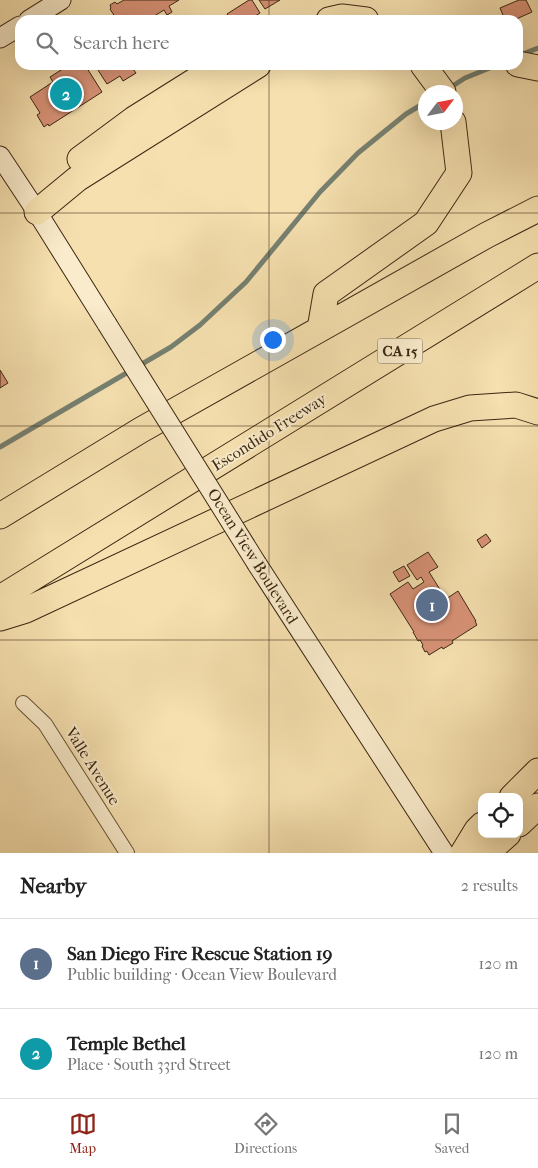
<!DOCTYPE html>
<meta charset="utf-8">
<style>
:root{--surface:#fff;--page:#f6f6f6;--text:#222;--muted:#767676;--line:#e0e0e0;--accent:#8f2418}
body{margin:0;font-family:"IM FELL French Canon",serif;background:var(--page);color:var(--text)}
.controls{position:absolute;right:15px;bottom:15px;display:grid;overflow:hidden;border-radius:10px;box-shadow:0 5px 20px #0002}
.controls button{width:45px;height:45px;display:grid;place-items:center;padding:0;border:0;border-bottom:1px solid var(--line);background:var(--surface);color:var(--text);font:25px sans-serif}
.compass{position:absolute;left:418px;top:85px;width:45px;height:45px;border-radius:50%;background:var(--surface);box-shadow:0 5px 20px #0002;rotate:58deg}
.you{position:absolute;left:272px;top:339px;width:18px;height:18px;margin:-12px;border:4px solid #fff;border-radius:50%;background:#1a73e8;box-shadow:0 0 0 8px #1a73e833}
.badge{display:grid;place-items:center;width:32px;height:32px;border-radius:50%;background:var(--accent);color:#fff;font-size:16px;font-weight:700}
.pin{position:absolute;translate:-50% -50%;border:2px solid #fff;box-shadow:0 1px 5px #0006}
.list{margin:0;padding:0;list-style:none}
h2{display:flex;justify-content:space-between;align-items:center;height:65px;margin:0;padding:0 20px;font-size:21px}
h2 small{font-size:16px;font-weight:400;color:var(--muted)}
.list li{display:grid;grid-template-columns:32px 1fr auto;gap:15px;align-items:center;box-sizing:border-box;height:90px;padding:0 20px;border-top:1px solid var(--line)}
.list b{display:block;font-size:19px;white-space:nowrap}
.list p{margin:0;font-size:16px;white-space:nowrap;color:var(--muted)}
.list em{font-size:16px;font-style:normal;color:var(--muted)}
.icon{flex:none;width:28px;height:28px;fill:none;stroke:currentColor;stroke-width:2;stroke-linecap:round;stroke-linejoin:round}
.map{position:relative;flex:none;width:538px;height:853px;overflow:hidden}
.search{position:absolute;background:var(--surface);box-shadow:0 5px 20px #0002;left:15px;right:15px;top:15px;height:55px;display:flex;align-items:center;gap:12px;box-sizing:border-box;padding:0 18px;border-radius:15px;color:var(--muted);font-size:19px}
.sheet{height:245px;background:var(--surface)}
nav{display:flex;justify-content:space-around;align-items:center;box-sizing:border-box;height:70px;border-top:1px solid var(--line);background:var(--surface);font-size:14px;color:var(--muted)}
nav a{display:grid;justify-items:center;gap:2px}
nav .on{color:var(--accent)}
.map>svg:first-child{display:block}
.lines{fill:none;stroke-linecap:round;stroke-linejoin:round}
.stream{stroke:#768071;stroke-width:5}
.building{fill:#d89277;stroke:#3b2712}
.street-casing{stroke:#6a5539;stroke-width:16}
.secondary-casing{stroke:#3b2712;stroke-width:21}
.highway-casing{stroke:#3b2712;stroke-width:27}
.street{stroke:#f9ebcb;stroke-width:14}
.secondary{stroke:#f9ebcb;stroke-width:19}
.highway{stroke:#f6e0af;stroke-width:25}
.secondary-bridge-casing{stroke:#3b2712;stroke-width:21;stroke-linecap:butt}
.secondary-bridge{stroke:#f9ebcb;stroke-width:19}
.grid{fill:none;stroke:#3b2712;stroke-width:1;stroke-opacity:0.55}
.labels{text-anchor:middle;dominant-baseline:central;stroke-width:4;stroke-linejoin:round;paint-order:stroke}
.shield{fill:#f9ebcb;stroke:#74624a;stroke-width:1}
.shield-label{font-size:15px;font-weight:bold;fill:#3b2712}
.street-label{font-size:16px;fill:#3b2712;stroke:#f9ebcb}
</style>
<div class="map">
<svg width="538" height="853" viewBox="0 0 538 853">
<rect width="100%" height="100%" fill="#f6e0af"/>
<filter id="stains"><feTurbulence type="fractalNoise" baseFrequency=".004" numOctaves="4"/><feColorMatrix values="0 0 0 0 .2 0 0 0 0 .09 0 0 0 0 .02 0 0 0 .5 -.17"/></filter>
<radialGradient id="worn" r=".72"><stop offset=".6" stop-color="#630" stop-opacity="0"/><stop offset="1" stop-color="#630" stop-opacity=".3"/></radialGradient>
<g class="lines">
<!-- stream -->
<path class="stream" d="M520,55L538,48
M448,89L465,78L497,65
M0,447L171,347L200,325L246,282L320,192L358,153L406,114L426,102"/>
</g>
<!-- building -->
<path class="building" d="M124,0H179L169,6L172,12L167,15L164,10L151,18L150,16L144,20H117L110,9L111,8L110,5L115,2L117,4Z
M249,0H252L260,13L249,20H231L227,14Z
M259,0H280L265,9Z
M519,0H526L532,12L514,20H505L500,8Z
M69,65H74L75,67L79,65H85L102,92L49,126L48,124L44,127L37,115L40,113L30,97L53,82L50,77Z
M99,65H130L136,73L123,81L120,76L107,84L96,67Z
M0,370L8,383L0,388Z
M486,534L491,541L482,548L477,540Z
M428,552L438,567L429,572L446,599L458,591L476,621H475L477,625L452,641L453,643L443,649L442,647L429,655L427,651L425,652L422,646L423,645L420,640L418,641L413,632H414L390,594L408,582L413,589L424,582L421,577L417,580L407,565Z
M404,566L410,576L399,582L393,572Z"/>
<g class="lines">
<defs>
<path id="street" d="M23,703L45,724L127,853"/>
<path id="secondary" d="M29,20L61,0
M0,38L20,26
M0,156L37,212L107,324
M257,564L444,853"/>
<path id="highway" d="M329,20L342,17L366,20
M518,64L538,68
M423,65L443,92
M80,159L134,119L220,65
M37,212L77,179L258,65
M320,329L326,294L426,223L459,173L453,122
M0,516L141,430L487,235L538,209
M0,598L538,266
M0,618L26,610L434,419L470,408L516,405L538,412
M512,797L538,771
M519,824L538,806
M463,853L477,830L482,825
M485,853L489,851L508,834"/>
</defs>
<!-- street casing -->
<use href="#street" class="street-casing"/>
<!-- secondary casing -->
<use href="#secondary" class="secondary-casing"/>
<!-- highway casing -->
<use href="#highway" class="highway-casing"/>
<!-- street -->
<use href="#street" class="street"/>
<!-- secondary -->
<use href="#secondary" class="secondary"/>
<!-- highway -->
<use href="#highway" class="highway"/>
<defs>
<path id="secondary-bridge" d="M107,324L257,564"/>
</defs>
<!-- secondary-bridge casing -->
<use href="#secondary-bridge" class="secondary-bridge-casing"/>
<!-- secondary-bridge -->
<use href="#secondary-bridge" class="secondary-bridge"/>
</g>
<!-- grid -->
<path class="grid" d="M269,0V20M269,65V853M0,213H538M0,426H538M0,640H538"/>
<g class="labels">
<!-- shield labels -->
<rect class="shield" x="377.5" y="338.5" width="45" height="25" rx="4"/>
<g class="shield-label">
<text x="400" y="351">CA 15</text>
</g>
<!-- street labels -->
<g class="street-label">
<text transform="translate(269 432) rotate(-32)">Escondido Freeway</text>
<text transform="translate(253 556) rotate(58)">Ocean View Boulevard</text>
<text transform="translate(93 766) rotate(58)">Valle Avenue</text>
</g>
</g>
<rect width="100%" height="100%" filter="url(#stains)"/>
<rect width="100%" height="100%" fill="url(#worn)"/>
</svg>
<div class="controls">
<button><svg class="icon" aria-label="locate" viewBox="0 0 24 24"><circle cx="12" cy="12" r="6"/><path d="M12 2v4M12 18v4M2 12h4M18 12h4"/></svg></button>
</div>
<svg class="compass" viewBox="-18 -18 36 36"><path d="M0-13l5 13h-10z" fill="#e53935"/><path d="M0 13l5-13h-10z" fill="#767676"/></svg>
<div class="you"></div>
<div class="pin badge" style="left:432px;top:605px;background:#5c6f8a">1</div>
<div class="pin badge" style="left:66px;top:94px;background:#0f9aa8">2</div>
<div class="search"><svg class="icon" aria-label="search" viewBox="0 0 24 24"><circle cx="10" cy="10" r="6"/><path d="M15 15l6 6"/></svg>Search here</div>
</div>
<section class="sheet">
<h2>Nearby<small>2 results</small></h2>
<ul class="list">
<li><span class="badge" style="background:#5c6f8a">1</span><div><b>San Diego Fire Rescue Station 19</b><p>Public building · Ocean View Boulevard</p></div><em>120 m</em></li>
<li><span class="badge" style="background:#0f9aa8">2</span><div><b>Temple Bethel</b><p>Place · South 33rd Street</p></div><em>120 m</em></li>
</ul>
</section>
<nav>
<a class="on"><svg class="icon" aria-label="map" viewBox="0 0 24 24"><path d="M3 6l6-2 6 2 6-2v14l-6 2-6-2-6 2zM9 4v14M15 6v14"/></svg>Map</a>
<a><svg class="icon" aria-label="directions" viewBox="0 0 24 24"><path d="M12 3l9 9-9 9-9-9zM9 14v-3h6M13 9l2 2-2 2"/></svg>Directions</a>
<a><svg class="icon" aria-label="saved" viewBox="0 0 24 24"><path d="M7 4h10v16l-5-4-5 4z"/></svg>Saved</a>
</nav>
